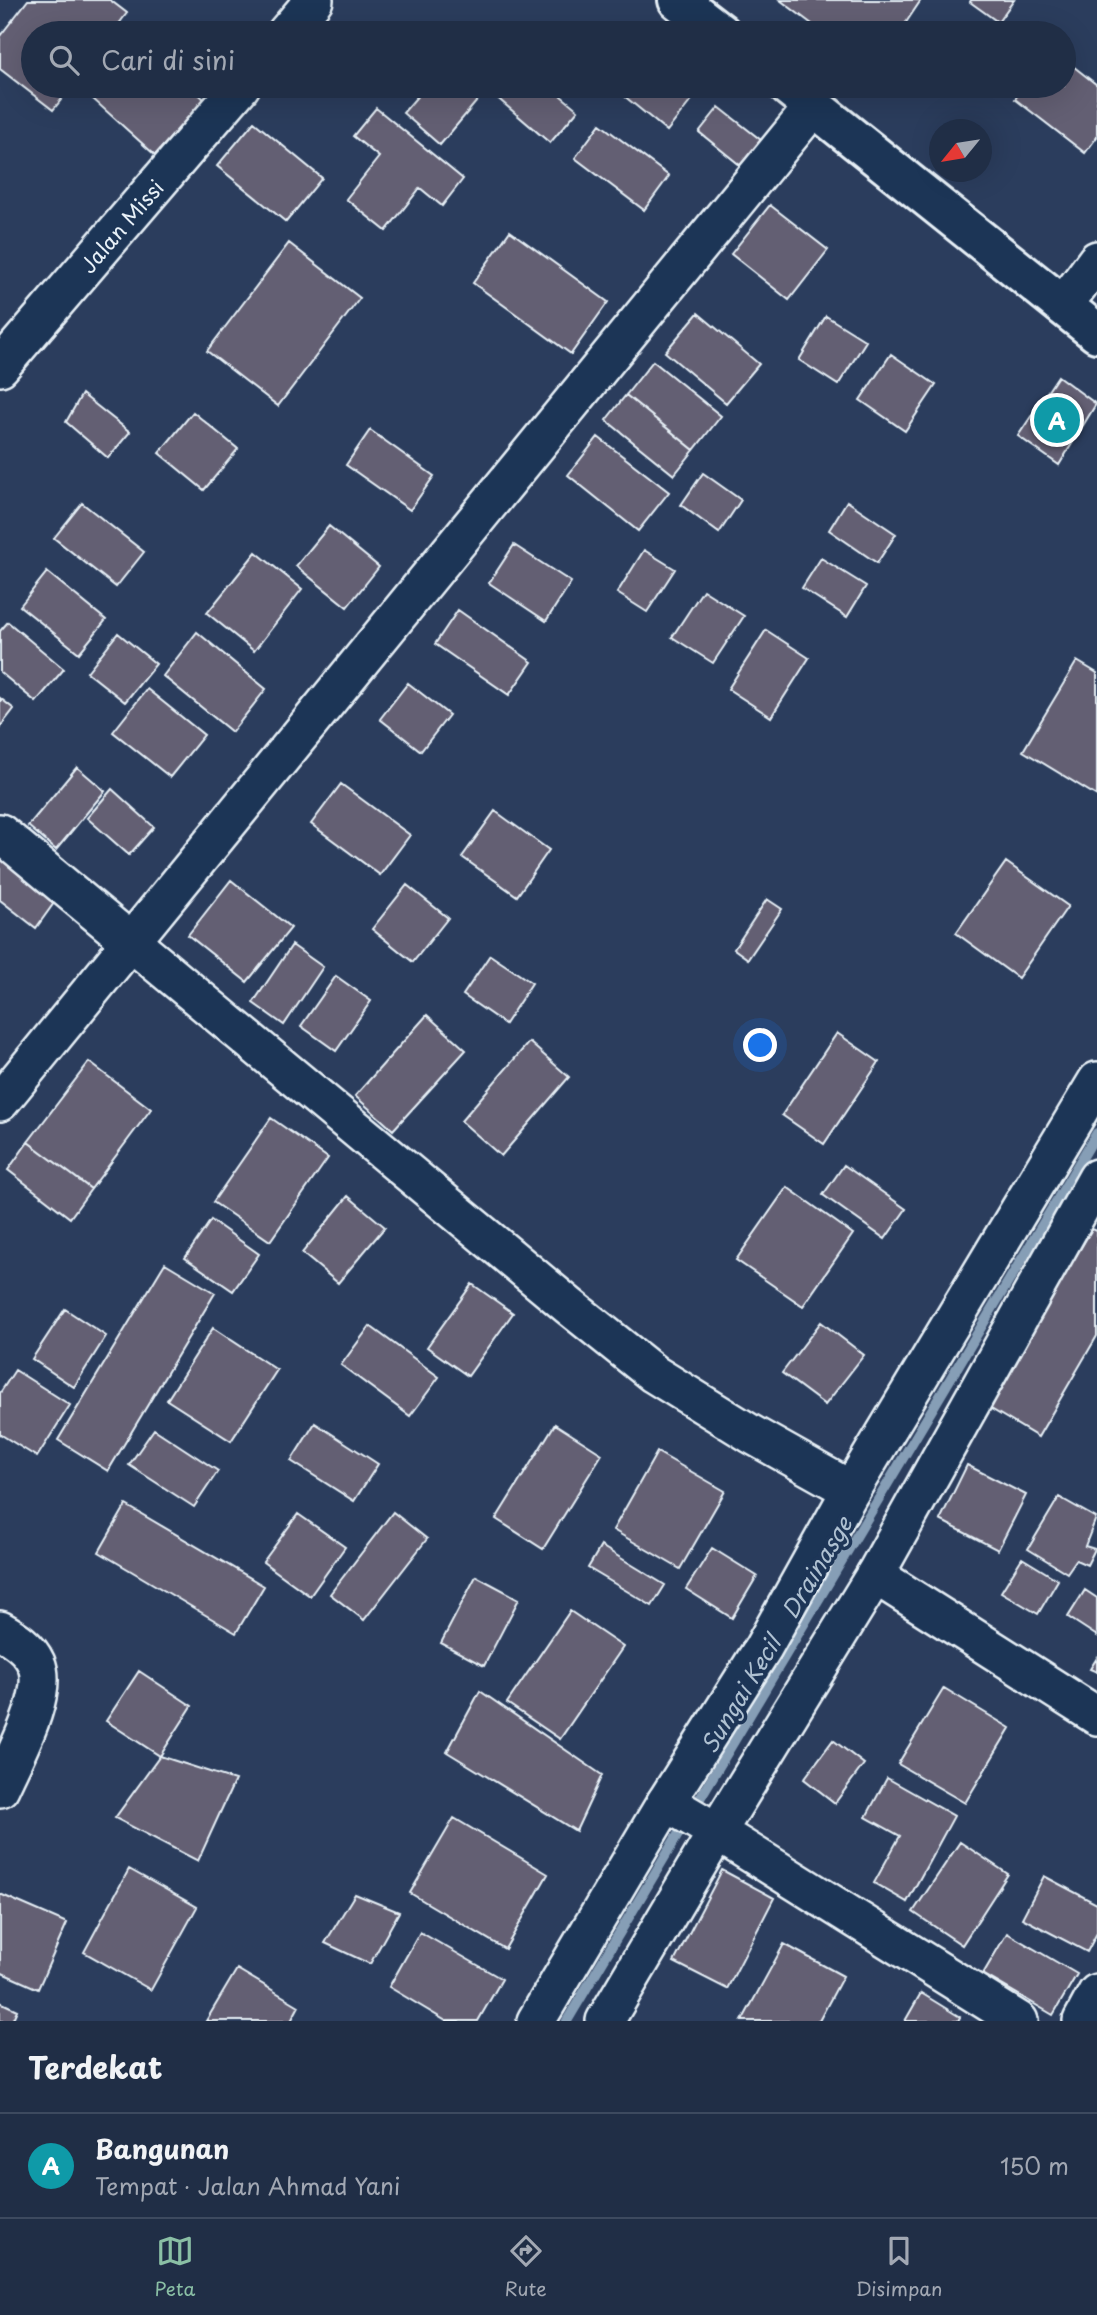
<!DOCTYPE html>
<html lang="id">
<meta charset="utf-8">
<style>
:root{--surface:#202e46;--page:#2d3a51;--text:#f1f3f6;--muted:#a2a8b3;--line:#3d4a5f;--accent:#8abfa5}
body{margin:0;font-family:"Playpen Sans",sans-serif;background:var(--page);color:var(--text)}
.compass{position:absolute;left:929px;top:119px;width:63px;height:63px;border-radius:50%;background:var(--surface);box-shadow:0 7px 28px #0002;rotate:240deg}
.you{position:absolute;left:761px;top:1046px;width:24px;height:24px;margin:-18px;border:5px solid #fff;border-radius:50%;background:#1a73e8;box-shadow:0 0 0 10px #1a73e833}
.badge{display:grid;place-items:center;width:46px;height:46px;border-radius:50%;background:var(--accent);color:#fff;font-size:23px;font-weight:700}
.pin{position:absolute;translate:-50% -50%;border:4px solid #fff;box-shadow:0 2px 7px #0006}
.list{margin:0;padding:0;list-style:none}
h2{display:flex;justify-content:space-between;align-items:center;height:91px;margin:0;padding:0 28px;font-size:30px}
h2 small{font-size:23px;font-weight:400;color:var(--muted)}
.list li{display:grid;grid-template-columns:46px 1fr auto;gap:21px;align-items:center;box-sizing:border-box;height:105px;padding:0 28px;border-top:2px solid var(--line)}
.list b{display:block;font-size:26px;white-space:nowrap}
.list p{margin:0;font-size:23px;white-space:nowrap;color:var(--muted)}
.list em{font-size:23px;font-style:normal;color:var(--muted)}
.icon{flex:none;width:38px;height:38px;fill:none;stroke:currentColor;stroke-width:2;stroke-linecap:round;stroke-linejoin:round}
.map{position:relative;flex:none;width:1097px;height:2021px;overflow:hidden}
.search{position:absolute;background:var(--surface);box-shadow:0 7px 28px #0002;left:21px;right:21px;top:21px;height:77px;display:flex;align-items:center;gap:18px;box-sizing:border-box;padding:0 24px;border-radius:38px;color:var(--muted);font-size:26px}
.sheet{height:196px;background:var(--surface)}
nav{display:flex;justify-content:space-around;align-items:center;box-sizing:border-box;height:98px;border-top:2px solid var(--line);background:var(--surface);font-size:19px;color:var(--muted)}
nav a{display:grid;justify-items:center;gap:4px}
nav .on{color:var(--accent)}
.map>svg:first-child{display:block}
.lines{fill:none;stroke-linecap:round;stroke-linejoin:round}
.stream{stroke:#869eb6;stroke-width:10}
.building{fill:#635f73;stroke:#e8f1f8;stroke-width:2}
.minor-casing{stroke:#e8f1f8;stroke-width:42}
.highway-casing{stroke:#e8f1f8;stroke-width:44}
.minor{stroke:#1d3557;stroke-width:37}
.highway{stroke:#1d3557;stroke-width:38}
.labels{text-anchor:middle;dominant-baseline:central;stroke-width:7;stroke-linejoin:round;paint-order:stroke}
.street-label{font-size:21px;fill:#e8f1f8;stroke:#1d3557}
.water-label{font-size:23px;font-style:italic;fill:#afc1d2;stroke:#1d3557}
</style>
<div class="map">
<svg width="1097" height="2021" viewBox="0 0 1097 2021">
<rect width="100%" height="100%" fill="#2b3d5d"/>
<filter id="ink" filterUnits="userSpaceOnUse"><feTurbulence type="fractalNoise" baseFrequency=".0143" numOctaves="2"/><feDisplacementMap in="SourceGraphic" scale="14" xChannelSelector="R" yChannelSelector="G"/><feConvolveMatrix kernelMatrix="1 2 1 2 8 2 1 2 1" color-interpolation-filters="sRGB"/></filter>
<g filter="url(#ink)">
<g class="lines">
<!-- stream -->
<path class="stream" d="M693,1810L1097,1133
M567,2021L685,1823"/>
</g>
<!-- building -->
<path class="building" d="M28,0H110L127,13L112,33H33V86H72L53,110L0,69V36Z
M780,0H921L899,33H824Z
M971,0H1014L998,22L970,2Z
M1064,59L1097,85V137L1085,153L1015,99L1025,86H1064Z
M104,86H190L205,100L155,155L93,99Z
M426,86H549L578,110L550,143L487,89L440,145L403,113Z
M612,86H698L701,88L667,131Z
M719,107L766,144L746,170L699,132Z
M376,108L463,179L442,206L420,188L386,231L346,199L379,157L353,136Z
M254,122L322,178L286,222L217,166Z
M600,124L669,176L644,210L575,158Z
M770,205L828,250L789,300L731,254Z
M510,231L608,302L571,354L473,283Z
M289,243L360,298L278,406L207,351Z
M698,313L759,364L726,403L665,352Z
M826,316L866,341L838,385L799,360Z
M891,354L936,385L905,431L860,400Z
M653,361L721,416L694,450L626,395Z
M1058,376L1096,404L1059,465L1018,436Z
M82,394L130,432L108,458L66,422Z
M626,395L694,450L674,475L606,420Z
M193,412L238,449L204,490L159,453Z
M370,430L434,476L410,510L346,465Z
M598,437L669,492L638,531L568,475Z
M703,473L741,500L719,533L681,505Z
M847,501L896,534L877,563L829,530Z
M82,503L144,552L116,587L54,538Z
M329,526L379,567L347,607L296,566Z
M514,545L571,582L546,621L489,583Z
M644,550L675,569L647,612L617,593Z
M256,552L302,589L254,651L207,613Z
M821,558L866,586L847,617L802,588Z
M47,572L106,620L79,653L20,606Z
M703,590L744,616L713,663L672,637Z
M458,610L532,662L509,695L435,644Z
M8,622L64,669L36,702L0,672V631Z
M766,630L809,658L771,717L728,689Z
M197,632L266,689L232,732L163,676Z
M118,633L156,664L125,702L87,672Z
M1077,661L1097,673V796L1023,751Z
M408,683L449,715L421,751L380,719Z
M147,689L204,735L170,777L113,732Z
M0,698L14,709L0,727Z
M77,767L105,791L56,850L28,826Z
M341,784L410,835L380,875L311,824Z
M112,789L154,827L129,855L87,818Z
M495,811L549,850L517,896L462,857Z
M0,849L59,896L36,928L0,900Z
M1006,862L1068,906L1018,978L956,933Z
M231,880L291,928L247,982L188,935Z
M407,885L448,918L413,962L372,929Z
M767,899L782,909L748,959L734,949Z
M292,945L323,967L284,1025L253,1003Z
M490,955L532,983L505,1024L463,995Z
M336,976L371,1001L336,1051L301,1026Z
M427,1015L466,1050L393,1130L355,1096Z
M837,1033L879,1062L824,1144L782,1115Z
M529,1042L569,1077L501,1156L461,1121Z
M89,1062L151,1109L91,1189L28,1142Z
M271,1118L328,1158L270,1241L213,1202Z
M28,1142L91,1189L70,1218L8,1170Z
M844,1165L906,1209L885,1239L823,1195Z
M787,1187L853,1234L803,1306L736,1260Z
M348,1196L385,1227L338,1283L302,1253Z
M211,1220L259,1254L233,1291L185,1258Z
M1092,1229L1097,1231V1336L1038,1437L986,1406Z
M165,1263L215,1293L108,1471L58,1440Z
M472,1284L513,1313L468,1376L427,1347Z
M65,1309L106,1336L74,1387L32,1359Z
M821,1322L864,1355L825,1405L782,1373Z
M370,1326L439,1377L410,1416L341,1365Z
M213,1328L277,1370L231,1441L167,1400Z
M15,1370L70,1405L37,1457L0,1434V1393Z
M315,1423L378,1464L354,1501L291,1461Z
M555,1424L602,1454L543,1549L496,1519Z
M154,1429L218,1471L194,1507L129,1465Z
M657,1452L725,1491L680,1569L613,1530Z
M967,1465L1026,1495L998,1550L940,1520Z
M1059,1497L1096,1518L1085,1546L1095,1549L1087,1565L1076,1560L1067,1573L1028,1549Z
M126,1505L264,1586L236,1633L99,1552Z
M393,1512L427,1539L364,1620L330,1594Z
M298,1514L345,1547L310,1596L263,1562Z
M601,1546L665,1585L652,1606L588,1568Z
M712,1548L757,1576L732,1618L686,1589Z
M1022,1558L1058,1580L1038,1614L1001,1592Z
M476,1576L519,1599L484,1666L441,1643Z
M1085,1590L1097,1598V1636L1068,1617Z
M570,1611L623,1647L560,1739L507,1703Z
M1097,1658V1672L1090,1669Z
M139,1671L192,1706L160,1756L106,1721Z
M944,1688L1010,1728L965,1803L898,1764Z
M480,1691L602,1775L576,1831L447,1752Z
M833,1740L864,1764L835,1803L804,1779Z
M160,1756L235,1780L198,1861L115,1818Z
M887,1778L954,1816L907,1902L874,1883L900,1836L866,1817Z
M454,1818L548,1874L505,1949L410,1893Z
M960,1842L1008,1874L962,1945L913,1912Z
M129,1869L197,1907L151,1990L84,1952Z
M722,1870L774,1898L727,1989L674,1962Z
M1044,1876L1097,1904V1933L1087,1952L1022,1918Z
M0,1894L67,1923L38,1989L0,1972Z
M355,1894L399,1912L370,1964L325,1943Z
M420,1932L502,1979L478,2021H446L389,1987Z
M1007,1933L1077,1974L1053,2015L983,1974Z
M784,1944L843,1976L819,2021H742Z
M237,1969L299,2006L291,2021H206Z
M921,1993L960,2017L958,2021H905Z
M0,2002L17,2010L12,2021H0Z"/>
<g class="lines">
<defs>
<g id="minor">
<path d="M286,33L314,0"/>
<path d="M1063,306L1097,260"/>
<path id="s1" d="M0,367L241,86"/>
<path d="M0,833L569,1306L654,1374L751,1434L851,1490L1097,1081"/>
<path d="M0,1102L814,106"/>
<path d="M1097,1178L875,1575L1097,1716"/>
<path d="M875,1575L717,1832L1019,2021"/>
<path d="M0,1630C14,1638 29,1647 36,1663C50,1694 13,1758 0,1788"/>
<path d="M536,2021L666,1802L763,1648L851,1490"/>
<path d="M605,2021L717,1832L666,1802"/>
<path d="M1082,2021L1097,1993"/>
</g>
<path id="highway" d="M678,0L721,33
M788,86L1097,333"/>
</defs>
<!-- minor casing -->
<use href="#minor" class="minor-casing"/>
<!-- highway casing -->
<use href="#highway" class="highway-casing"/>
<!-- minor -->
<use href="#minor" class="minor"/>
<!-- highway -->
<use href="#highway" class="highway"/>
</g>
</g>
<g class="labels">
<!-- street labels -->
<g class="street-label">
<text stroke="none"><textPath href="#s1" startOffset="186">Jalan Missi</textPath></text>
</g>
<!-- water labels -->
<g class="water-label">
<text transform="translate(816 1567) rotate(-59)">Drainasge</text>
<text transform="translate(740 1694) rotate(-59)">Sungai Kecil</text>
</g>
</g>
</svg>
<svg class="compass" viewBox="-18 -18 36 36"><path d="M0-13l5 13h-10z" fill="#e53935"/><path d="M0 13l5-13h-10z" fill="#a2a8b3"/></svg>
<div class="you"></div>
<div class="pin badge" style="left:1057px;top:420px;background:#0f9aa8">A</div>
<div class="search"><svg class="icon" aria-label="search" viewBox="0 0 24 24"><circle cx="10" cy="10" r="6"/><path d="M15 15l6 6"/></svg>Cari di sini</div>
</div>
<section class="sheet">
<h2>Terdekat<small></small></h2>
<ul class="list">
<li><span class="badge" style="background:#0f9aa8">A</span><div><b>Bangunan</b><p>Tempat · Jalan Ahmad Yani</p></div><em>150 m</em></li>
</ul>
</section>
<nav>
<a class="on"><svg class="icon" aria-label="map" viewBox="0 0 24 24"><path d="M3 6l6-2 6 2 6-2v14l-6 2-6-2-6 2zM9 4v14M15 6v14"/></svg>Peta</a>
<a><svg class="icon" aria-label="directions" viewBox="0 0 24 24"><path d="M12 3l9 9-9 9-9-9zM9 14v-3h6M13 9l2 2-2 2"/></svg>Rute</a>
<a><svg class="icon" aria-label="saved" viewBox="0 0 24 24"><path d="M7 4h10v16l-5-4-5 4z"/></svg>Disimpan</a>
</nav>
